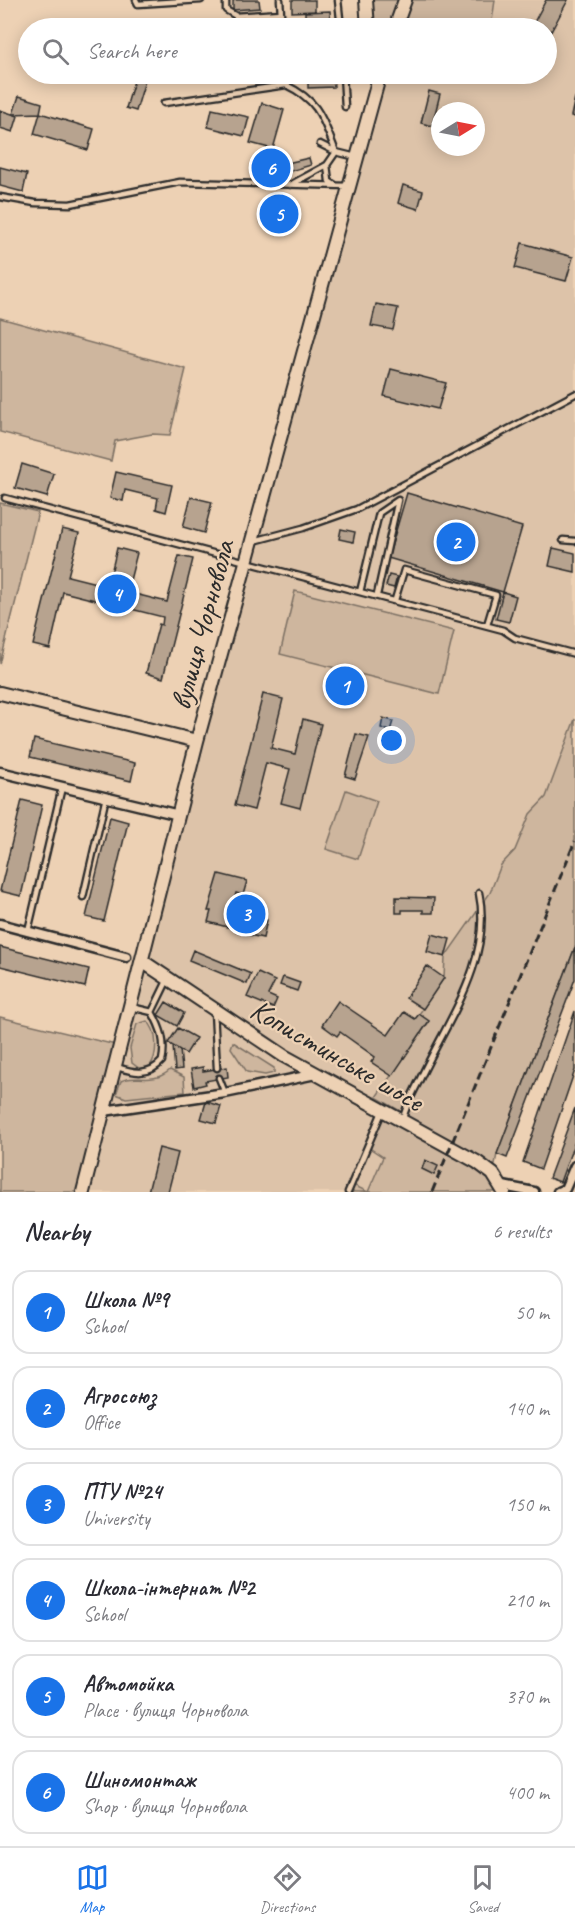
<!DOCTYPE html>
<meta charset="utf-8">
<style>
:root{--surface:#fff;--page:#f7f7f7;--text:#2b2b33;--muted:#7c7c81;--line:#e1e1e2;--accent:#1a73e8}
body{margin:0;font-family:Caveat,sans-serif;background:var(--page);color:var(--text)}
.compass{position:absolute;left:431px;top:102px;width:54px;height:54px;border-radius:50%;background:var(--surface);box-shadow:0 3px 15px #0003;rotate:80deg}
.you{position:absolute;left:392px;top:741px;width:21px;height:21px;margin:-15px;border:4px solid #fff;border-radius:50%;background:#1a73e8;box-shadow:0 0 0 9px #1a73e833}
.badge{display:grid;place-items:center;width:39px;height:39px;border-radius:50%;background:var(--accent);color:#fff;font-size:20px;font-weight:700}
.pin{position:absolute;translate:-50% -50%;border:3px solid #fff;box-shadow:0 2px 6px #0006}
.list{margin:0;padding:0;list-style:none}
h2{display:flex;justify-content:space-between;align-items:center;height:78px;margin:0;padding:0 24px;font-size:26px}
h2 small{font-size:20px;font-weight:400;color:var(--muted)}
.list li{display:grid;grid-template-columns:39px 1fr auto;gap:18px;align-items:center;box-sizing:border-box;height:84px;margin:0 12px 12px;padding:0 12px;border:2px solid var(--line);border-radius:18px}
.list b{display:block;font-size:22px;white-space:nowrap}
.list p{margin:0;font-size:20px;white-space:nowrap;color:var(--muted)}
.list em{font-size:20px;font-style:normal;color:var(--muted)}
.icon{flex:none;width:33px;height:33px;fill:none;stroke:currentColor;stroke-width:2;stroke-linecap:round;stroke-linejoin:round}
.map{position:relative;flex:none;width:575px;height:1192px;overflow:hidden}
.search{position:absolute;background:var(--surface);box-shadow:0 3px 15px #0003;left:18px;right:18px;top:18px;height:66px;display:flex;align-items:center;gap:15px;box-sizing:border-box;padding:0 21px;border-radius:33px;color:var(--muted);font-size:22px}
.sheet{height:654px;background:var(--surface)}
nav{display:flex;justify-content:space-around;align-items:center;box-sizing:border-box;height:84px;border-top:2px solid var(--line);background:var(--surface);font-size:16px;color:var(--muted)}
nav a{display:grid;justify-items:center;gap:3px}
nav .on{color:var(--accent)}
.map>svg:first-child{display:block}
.built{fill:#ddc3a9;fill-rule:evenodd}
.green{fill:#ceb69e;stroke:#7c7064;stroke-width:1.5}
.building{fill:#b7a38f;stroke:#2b2b2b;stroke-width:1.5}
.lines{fill:none;stroke-linecap:round;stroke-linejoin:round}
.lane-casing{stroke:#2b2b2b;stroke-width:9}
.street-casing{stroke:#2b2b2b;stroke-width:13}
.secondary-casing{stroke:#2b2b2b;stroke-width:16}
.lane{stroke:#edd1b4;stroke-width:4.5}
.street{stroke:#edd1b4;stroke-width:8}
.secondary{stroke:#edd1b4;stroke-width:12}
.rail{stroke:#2b2b2b;stroke-width:3;stroke-dasharray:9 4.5;stroke-linecap:butt}
.labels{text-anchor:middle;dominant-baseline:central;stroke-width:4.5;stroke-linejoin:round;paint-order:stroke}
.street-label{font-size:30px;fill:#2b2b2b;stroke:#edd1b4}
</style>
<div class="map">
<svg width="575" height="1192" viewBox="0 0 575 1192">
<rect width="100%" height="100%" fill="#edd1b4"/>
<filter id="ink" filterUnits="userSpaceOnUse"><feTurbulence type="fractalNoise" baseFrequency=".0167" numOctaves="2"/><feDisplacementMap in="SourceGraphic" scale="12" xChannelSelector="R" yChannelSelector="G"/><feConvolveMatrix kernelMatrix="1 2 1 2 8 2 1 2 1" color-interpolation-filters="sRGB"/></filter>
<g filter="url(#ink)">
<!-- built -->
<path class="built" d="M410,0H575V788L422,1192H88L202,742L385,74H546V28H400ZM440,111H476V147H440Z"/>
<!-- green -->
<path class="green" d="M371,0H401L391,28H373Z
M410,0H495L491,28H400Z
M0,318L186,369L170,435L152,434L115,441L111,461L0,432Z
M0,503L38,512L0,664Z
M295,591L454,631L439,694L280,654Z
M575,719V947L497,1154L493,1174L504,1192H348L351,1184L368,1192L383,1157L368,1147L382,1112L401,1122L404,1113L376,1097L429,1022L419,1014L444,978L445,957L490,893L501,865L515,850L530,814L546,797Z
M346,790L377,801L358,859L326,849Z
M0,1017L116,1045L79,1192H0Z
M147,1021C158,1030 158,1055 150,1066L140,1069L132,1063L130,1048L137,1024Z
M233,1042L274,1068V1073L265,1075L247,1072L231,1048Z
M170,1070L184,1077L185,1092L126,1098L116,1094L121,1081C134,1073 152,1086 170,1070Z"/>
<!-- building -->
<path class="building" d="M233,0H259L260,8L233,10Z
M292,0H315V11L292,12Z
M546,0H568L546,41V28H531Z
M330,11L331,28H305V12Z
M136,74H147L136,111L126,108Z
M257,74H279V79L258,80Z
M308,74H333L334,87L308,88Z
M429,91L440,94L432,126L421,123Z
M19,96L42,103L40,113L13,114Z
M575,97V117L571,116Z
M262,103L284,110L273,149L250,143Z
M212,109L249,117L244,136L208,127Z
M0,110L18,116L13,132L0,128Z
M40,113L94,129L88,150L34,134Z
M309,158L311,165L287,172V180L264,179L263,163H287Z
M0,167L27,174L23,192L0,186Z
M403,185L423,191L418,209L398,203Z
M268,197L297,204L290,231L261,223Z
M522,243L573,257L566,281L515,268Z
M376,304L398,308L393,330L371,326Z
M391,369L446,383L438,409L384,396Z
M22,464L54,474L47,497L15,488Z
M116,472L172,485L166,512L156,509L158,498L125,490L123,501L110,498Z
M407,493L522,527L503,592L388,558Z
M191,497L212,502L204,533L183,527Z
M62,529L79,533L68,576L108,586L117,548L137,553L127,592L167,602L179,556L193,559L163,678L146,673L159,624L162,625L163,617L63,592L50,649L33,645Z
M341,529L355,532L353,542L339,539Z
M553,548L575,553V572L549,566Z
M389,575L397,577L394,588L386,586Z
M503,592L516,596L509,622L496,619Z
M263,694L283,699L271,748L295,754L303,719L321,724L300,808L281,803L290,769L266,763L254,810L235,805Z
M383,718L393,721L390,731L381,728Z
M356,734L369,737L355,779L345,776Z
M34,739L135,763L131,781L30,757Z
M22,800L42,805L21,896L0,891Z
M110,817L128,822L104,921L86,917Z
M219,874L247,881L243,895L236,893L230,915L238,917L235,929L208,922L211,911H208Z
M396,897L434,898L433,913H423V910H402V913H396Z
M240,914L267,920L263,938L236,932Z
M432,934L450,939L445,957L427,952Z
M0,947L89,969L85,987L0,966Z
M575,947V979L507,1158L497,1154Z
M193,950L251,974L247,984L189,960Z
M427,966L444,978L423,1009L406,998Z
M258,973L275,981L268,995L277,999L273,1008L247,997Z
M283,977L300,983L297,991L280,985Z
M338,1001L388,1035L404,1012L415,1019L419,1014L429,1021L392,1076L371,1062L375,1057L340,1032L337,1036L322,1025Z
M166,1002L184,1013L177,1026L158,1015Z
M575,1011V1070L541,1169L523,1162Z
M178,1028L196,1038L186,1054L168,1043Z
M173,1046L180,1050L182,1069L175,1070Z
M203,1067V1071L227,1067L228,1077L205,1081L206,1084L194,1087L191,1069Z
M206,1102L221,1106L216,1123L201,1119Z
M575,1108V1141L560,1182L549,1178Z
M159,1148L178,1153L168,1192H148Z
M425,1160L438,1166L434,1175L422,1169Z"/>
<g class="lines">
<defs>
<path id="lane" d="M136,0L138,4L201,0
M226,0V10L236,16
M280,0L282,28
M338,0L341,28
M237,28L236,16L281,13
M242,74V77
M285,74L286,85
M343,74L345,107
M164,103L286,85C320,101 323,120 336,152
M320,144L336,152L356,157
M290,185L327,165
M335,185L329,181L327,165L336,152
M0,197L35,203L70,204L180,182L348,186
M5,498L503,630L515,638L575,654
M563,540L575,541
M254,541L303,528L357,509L575,394
M360,592L379,513L398,500L377,595
M395,600L404,570L496,595L487,625
M83,897L106,797
M28,931L62,787
M131,1007L152,1012
M214,1011L217,1068
M117,1067C134,1073 149,1076 162,1061C166,1042 161,1028 152,1012L168,979
M219,1078L225,1093
M403,1119C406,1104 415,1090 421,1077C448,1020 493,959 479,893
M348,1192L382,1112"/>
<path id="street" d="M0,772L179,815
M0,924L126,957
M104,1111L225,1093L316,1074
M503,1186L534,1192
M558,1192L565,1189L575,1166"/>
<path id="secondary" d="M366,0L368,28
M395,28L405,0
M0,693L197,741
M142,961L284,1056L477,1162L493,1174L504,1192
M83,1192L197,741L380,74"/>
</defs>
<!-- lane casing -->
<use href="#lane" class="lane-casing"/>
<!-- street casing -->
<use href="#street" class="street-casing"/>
<!-- secondary casing -->
<use href="#secondary" class="secondary-casing"/>
<!-- lane -->
<use href="#lane" class="lane"/>
<!-- street -->
<use href="#street" class="street"/>
<!-- secondary -->
<use href="#secondary" class="secondary"/>
<!-- rail -->
<path class="rail" d="M432,1192L575,841"/>
</g>
</g>
<g class="labels">
<!-- street labels -->
<g class="street-label">
<text transform="translate(202 625) rotate(-75)">вулиця Чорновола</text>
<text transform="translate(337 1055) rotate(30)">Копистинське шосе</text>
</g>
</g>
</svg>
<svg class="compass" viewBox="-18 -18 36 36"><path d="M0-13l5 13h-10z" fill="#e53935"/><path d="M0 13l5-13h-10z" fill="#7c7c81"/></svg>
<div class="you"></div>
<div class="pin badge" style="left:345px;top:686px">1</div>
<div class="pin badge" style="left:456px;top:542px">2</div>
<div class="pin badge" style="left:246px;top:914px">3</div>
<div class="pin badge" style="left:117px;top:594px">4</div>
<div class="pin badge" style="left:279px;top:214px">5</div>
<div class="pin badge" style="left:271px;top:168px">6</div>
<div class="search"><svg class="icon" aria-label="search" viewBox="0 0 24 24"><circle cx="10" cy="10" r="6"/><path d="M15 15l6 6"/></svg>Search here</div>
</div>
<section class="sheet">
<h2>Nearby<small>6 results</small></h2>
<ul class="list">
<li><span class="badge">1</span><div><b>Школа №9</b><p>School</p></div><em>50 m</em></li>
<li><span class="badge">2</span><div><b>Агросоюз</b><p>Office</p></div><em>140 m</em></li>
<li><span class="badge">3</span><div><b>ПТУ №24</b><p>University</p></div><em>150 m</em></li>
<li><span class="badge">4</span><div><b>Школа-інтернат №2</b><p>School</p></div><em>210 m</em></li>
<li><span class="badge">5</span><div><b>Автомойка</b><p>Place · вулиця Чорновола</p></div><em>370 m</em></li>
<li><span class="badge">6</span><div><b>Шиномонтаж</b><p>Shop · вулиця Чорновола</p></div><em>400 m</em></li>
</ul>
</section>
<nav>
<a class="on"><svg class="icon" aria-label="map" viewBox="0 0 24 24"><path d="M3 6l6-2 6 2 6-2v14l-6 2-6-2-6 2zM9 4v14M15 6v14"/></svg>Map</a>
<a><svg class="icon" aria-label="directions" viewBox="0 0 24 24"><path d="M12 3l9 9-9 9-9-9zM9 14v-3h6M13 9l2 2-2 2"/></svg>Directions</a>
<a><svg class="icon" aria-label="saved" viewBox="0 0 24 24"><path d="M7 4h10v16l-5-4-5 4z"/></svg>Saved</a>
</nav>
